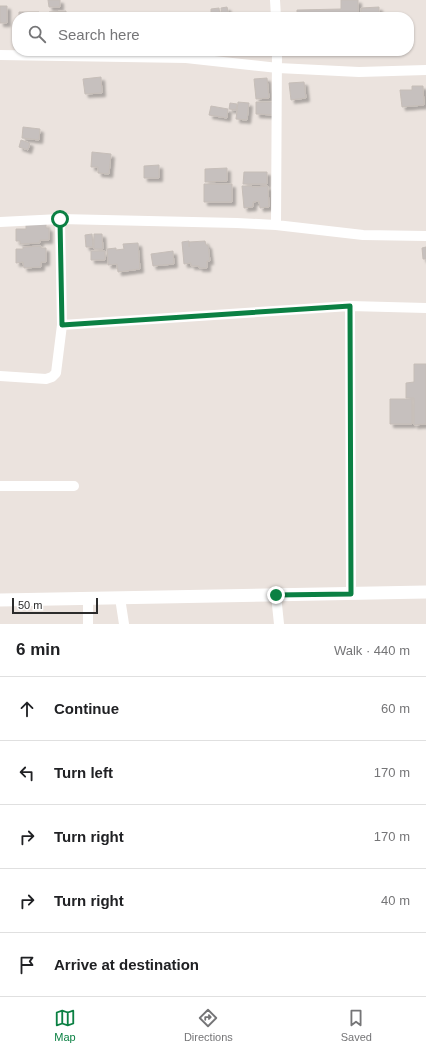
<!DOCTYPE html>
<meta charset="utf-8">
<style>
:root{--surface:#fff;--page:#f6f6f6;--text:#202124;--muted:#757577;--line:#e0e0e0;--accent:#0b8043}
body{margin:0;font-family:Arial,sans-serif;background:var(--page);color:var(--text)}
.scale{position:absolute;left:12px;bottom:10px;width:86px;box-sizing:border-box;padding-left:4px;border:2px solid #2b2b2b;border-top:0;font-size:11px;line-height:14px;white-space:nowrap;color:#2b2b2b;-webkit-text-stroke:3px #fff;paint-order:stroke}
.stop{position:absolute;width:12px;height:12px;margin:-9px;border:3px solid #0b8043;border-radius:50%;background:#fff}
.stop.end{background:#0b8043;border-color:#fff;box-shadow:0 1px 4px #0008}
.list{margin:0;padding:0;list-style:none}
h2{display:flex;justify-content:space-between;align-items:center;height:52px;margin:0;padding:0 16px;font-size:17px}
h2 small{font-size:13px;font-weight:400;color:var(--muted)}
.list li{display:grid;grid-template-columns:26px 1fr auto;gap:12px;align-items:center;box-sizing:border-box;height:64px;padding:0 16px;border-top:1px solid var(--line)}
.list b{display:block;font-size:15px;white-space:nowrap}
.list em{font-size:13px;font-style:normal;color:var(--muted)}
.icon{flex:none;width:22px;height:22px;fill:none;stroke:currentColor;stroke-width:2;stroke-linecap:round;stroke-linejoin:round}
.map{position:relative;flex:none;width:426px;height:624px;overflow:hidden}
.search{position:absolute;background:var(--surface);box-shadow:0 1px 3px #0004;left:12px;right:12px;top:12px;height:44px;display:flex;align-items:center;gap:10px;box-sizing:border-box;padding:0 14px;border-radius:16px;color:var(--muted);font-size:15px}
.sheet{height:372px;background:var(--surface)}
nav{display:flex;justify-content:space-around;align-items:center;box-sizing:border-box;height:56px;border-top:1px solid var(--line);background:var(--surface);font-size:11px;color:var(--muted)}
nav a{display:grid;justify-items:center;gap:2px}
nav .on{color:var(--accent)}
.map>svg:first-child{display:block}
.building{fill:#c6c0be;stroke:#c6beb8;filter:url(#shadow)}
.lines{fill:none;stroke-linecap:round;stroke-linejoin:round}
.minor{stroke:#fff;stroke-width:10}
.tertiary{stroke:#fff;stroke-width:13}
.route{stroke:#0b8043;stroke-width:5}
</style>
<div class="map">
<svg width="426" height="624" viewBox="0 0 426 624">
<defs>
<filter id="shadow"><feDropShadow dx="3.5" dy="3.5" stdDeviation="1" flood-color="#0004"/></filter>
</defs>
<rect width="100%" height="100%" fill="#ebe3de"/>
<!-- building -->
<path class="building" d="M48,0H60V7H49Z
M341,0H358V17H297V10L341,9Z
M0,6H7V23H0Z
M227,7L229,15L222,16L221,8Z
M379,7V17H361V8Z
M219,8L220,15L211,16V9Z
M66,11V17H49V12Z
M19,12H39V17H19Z
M131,13L148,16L147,17H130Z
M174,13H192V17H174Z
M101,77L102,93L85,94L83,79Z
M267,78L269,98L256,99L254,79Z
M304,82L306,98L291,100L289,83Z
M412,86H423L424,105L402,107L400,90H412Z
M238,102L249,103L247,120L236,119Z
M256,102H275L274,115L256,114Z
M230,103L237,104L236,110L229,109Z
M211,106L228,109L227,118L209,115Z
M23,127L40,129L39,140L22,138Z
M21,140L30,143L28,150L19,147Z
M92,152L111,154L109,174L98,173V167H91Z
M159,165V178H144V166Z
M227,168V181L205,182V169Z
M244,172H267V184H243Z
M204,184H232V202H204Z
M242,186H252V187L268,186L269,207L260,208L259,201L253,202V207L244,208Z
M46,224V228H49V240H40V243L20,244V241H16V229H26V225Z
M92,234L93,247H86L85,235Z
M94,234H102L103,249H94Z
M189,241V247V242L205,241L206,245H208L210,261H207V268H199V266H191V263L184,264L182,242Z
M138,243L140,269L118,272L117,264L108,265L107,249L116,248V250L124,249L123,244Z
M41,246V248H46V262H41V267L24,268L23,262L16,263V249H23V247Z
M426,247V259H423L422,248Z
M91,251H105V260H91Z
M173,251L174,264L153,266L151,254Z
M414,364H426V424L414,425V398H406V383L414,382Z
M390,399H412V424H390Z"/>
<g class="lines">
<!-- minor -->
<path class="minor" d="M275,0L276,17
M0,55L186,58L278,68L359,72L426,70
M0,222L60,219L237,223L276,225L363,235L426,236
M276,225L277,51
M350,306L351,594
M62,325L350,306L426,308
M0,376L46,379L52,377L56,373L62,325L60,219
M0,486H74
M276,595L279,624
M88,598V624
M120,598L124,624"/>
<!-- tertiary -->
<path class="tertiary" d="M0,600L426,592"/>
</g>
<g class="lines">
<!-- route -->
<path class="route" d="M60,219L62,325L350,306L351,594L276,595"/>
</g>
</svg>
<div class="scale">50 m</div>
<div class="stop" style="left:60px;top:219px"></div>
<div class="stop end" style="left:276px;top:595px"></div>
<div class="search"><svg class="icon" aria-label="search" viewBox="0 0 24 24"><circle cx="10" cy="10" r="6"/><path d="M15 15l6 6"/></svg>Search here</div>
</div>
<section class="sheet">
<h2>6 min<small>Walk · 440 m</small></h2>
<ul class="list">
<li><svg class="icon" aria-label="ahead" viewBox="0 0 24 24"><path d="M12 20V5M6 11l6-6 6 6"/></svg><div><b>Continue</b></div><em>60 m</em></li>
<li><svg class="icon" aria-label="left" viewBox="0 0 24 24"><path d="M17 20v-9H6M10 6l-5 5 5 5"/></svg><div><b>Turn left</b></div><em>170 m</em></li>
<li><svg class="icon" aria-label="right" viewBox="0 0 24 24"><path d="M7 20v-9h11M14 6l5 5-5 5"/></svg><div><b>Turn right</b></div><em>170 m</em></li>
<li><svg class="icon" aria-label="right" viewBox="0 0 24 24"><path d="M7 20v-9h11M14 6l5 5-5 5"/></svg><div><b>Turn right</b></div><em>40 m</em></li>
<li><svg class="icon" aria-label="arrive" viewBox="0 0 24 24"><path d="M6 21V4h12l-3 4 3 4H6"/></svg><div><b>Arrive at destination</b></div></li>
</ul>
</section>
<nav>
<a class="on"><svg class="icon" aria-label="map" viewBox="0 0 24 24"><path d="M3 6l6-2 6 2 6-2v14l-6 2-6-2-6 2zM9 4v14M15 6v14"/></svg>Map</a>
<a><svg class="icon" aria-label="directions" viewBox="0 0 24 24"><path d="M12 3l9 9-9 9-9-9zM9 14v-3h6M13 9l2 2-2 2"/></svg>Directions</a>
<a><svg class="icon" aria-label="saved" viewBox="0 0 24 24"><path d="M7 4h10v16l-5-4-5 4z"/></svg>Saved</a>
</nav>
